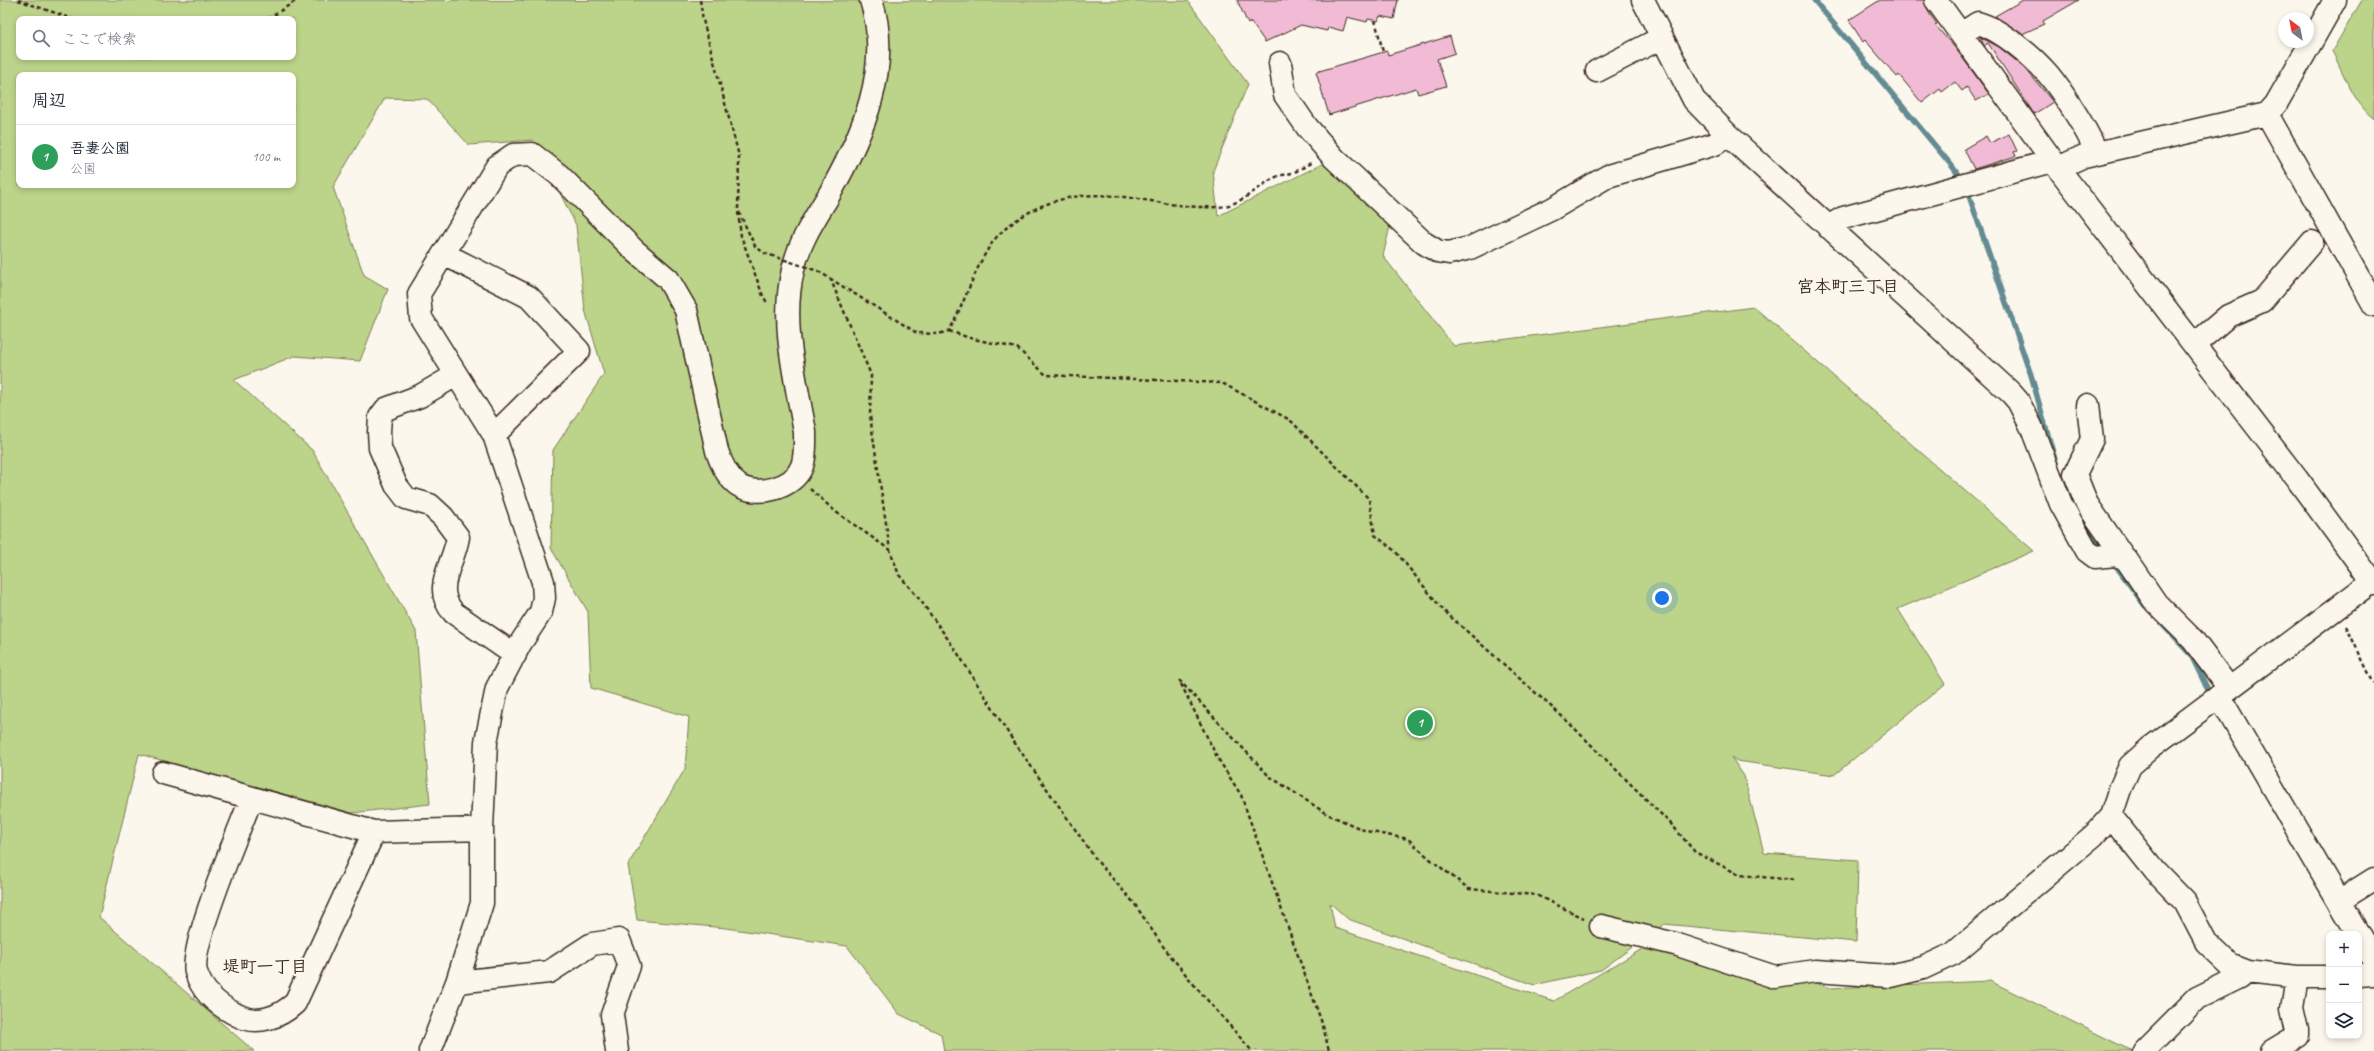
<!DOCTYPE html>
<html lang="ja">
<meta charset="utf-8">
<style>
:root{--surface:#fff;--page:#f6f6f7;--text:#1f2937;--muted:#747a83;--line:#e0e1e3;--accent:#ea580c}
body{margin:0;font-family:Caveat,"Klee One",sans-serif;background:var(--page);color:var(--text)}
.controls{position:absolute;right:12px;bottom:12px;display:grid;overflow:hidden;border-radius:8px;box-shadow:0 2px 6px #0003}
.controls button{width:36px;height:36px;display:grid;place-items:center;padding:0;border:0;border-bottom:1px solid var(--line);background:var(--surface);color:var(--text);font:20px sans-serif}
.compass{position:absolute;left:2278px;top:12px;width:36px;height:36px;border-radius:50%;background:var(--surface);box-shadow:0 2px 6px #0003;rotate:328deg}
.you{position:absolute;left:1662px;top:598px;width:14px;height:14px;margin:-10px;border:3px solid #fff;border-radius:50%;background:#1a73e8;box-shadow:0 0 0 6px #1a73e833}
.badge{display:grid;place-items:center;width:26px;height:26px;border-radius:50%;background:var(--accent);color:#fff;font-size:13px;font-weight:700}
.pin{position:absolute;translate:-50% -50%;border:2px solid #fff;box-shadow:0 1px 4px #0006}
.list{margin:0;padding:0;list-style:none}
h2{display:flex;justify-content:space-between;align-items:center;height:52px;margin:0;padding:0 16px;font-size:17px}
h2 small{font-size:13px;font-weight:400;color:var(--muted)}
.list li{display:grid;grid-template-columns:26px 1fr auto;gap:12px;align-items:center;box-sizing:border-box;height:64px;padding:0 16px;border-top:1px solid var(--line)}
.list b{display:block;font-size:15px;white-space:nowrap}
.list p{margin:0;font-size:13px;white-space:nowrap;color:var(--muted)}
.list em{font-size:13px;font-style:normal;color:var(--muted)}
.icon{flex:none;width:22px;height:22px;fill:none;stroke:currentColor;stroke-width:2;stroke-linecap:round;stroke-linejoin:round}
.map{position:relative;flex:none;width:2374px;height:1051px;overflow:hidden}
.search{position:absolute;background:var(--surface);box-shadow:0 2px 6px #0003;left:16px;top:16px;width:280px;height:44px;display:flex;align-items:center;gap:10px;box-sizing:border-box;padding:0 14px;border-radius:8px;color:var(--muted);font-size:15px}
.panel{position:absolute;background:var(--surface);box-shadow:0 2px 6px #0003;left:16px;top:72px;width:280px;height:116px;border-radius:8px}
.map>svg:first-child{display:block}
.green{fill:#bcd38a;stroke:#7c7e54;fill-rule:evenodd}
.lines{fill:none;stroke-linecap:round;stroke-linejoin:round}
.stream{stroke:#648b91;stroke-width:5.5}
.building{fill:#f1bbd5;stroke:#3b2a1e}
.minor-casing{stroke:#3b2a1e;stroke-width:25}
.path{stroke:#3b2a1e;stroke-width:2.5;stroke-dasharray:4 3;stroke-linecap:butt}
.minor{stroke:#fbf7ec;stroke-width:22}
.path-bridge{stroke:#3b2a1e;stroke-width:2.5;stroke-dasharray:4 3;stroke-linecap:butt}
.labels{text-anchor:middle;dominant-baseline:central;stroke-width:4;stroke-linejoin:round;paint-order:stroke}
.neighbourhood-label{font-size:17px;font-weight:bold;fill:#3b2a1e;stroke:#fbf7ec}
</style>
<div class="map">
<svg width="2374" height="1051" viewBox="0 0 2374 1051">
<rect width="100%" height="100%" fill="#fbf7ec"/>
<filter id="ink" filterUnits="userSpaceOnUse"><feTurbulence type="fractalNoise" baseFrequency=".025" numOctaves="2"/><feDisplacementMap in="SourceGraphic" scale="8" xChannelSelector="R" yChannelSelector="G"/><feConvolveMatrix kernelMatrix="1 2 1 2 8 2 1 2 1" color-interpolation-filters="sRGB"/></filter>
<g filter="url(#ink)">
<!-- green -->
<path class="green" d="M0,0L1188,1L1248,84L1213,171L1218,216L1334,158L1391,222L1383,256L1454,346L1754,307L2034,551L1898,609L1945,684L1834,775L1737,761L1731,757L1744,776L1764,853L1858,860L1856,942L1664,924L1601,970L1534,985L1348,919L1330,903L1335,928L1554,1001L1664,936L1717,947L1830,988L1990,981L2132,1051H944L941,1034L899,1014L847,946L726,928L637,920L628,865L685,769L689,717L591,688L588,612L551,548L553,450L604,374L585,310L576,225L533,140L469,145L427,99L385,98L333,187L364,275L388,289L360,361L294,356L234,380L312,450L416,631L430,804L352,813L139,754L99,917L254,1051H0ZM19,19H293V57H19ZM19,75H293V185H19Z
M2362,0H2374V119C2353,102 2344,74 2332,51Z"/>
<g class="lines">
<!-- stream -->
<path class="stream" d="M1814,0L1952,166L1962,180
M1967,190L2031,375L2056,463
M2064,484L2092,534L2104,550
M2113,562L2145,606
M2162,624L2191,655L2209,692"/>
</g>
<!-- building -->
<path class="building" d="M1237,0H1398L1394,19L1380,16L1378,21L1368,19L1367,22L1347,17L1343,31L1328,27L1327,31L1301,25L1265,42L1251,22L1248,24Z
M1880,0H1924L1929,13L1937,24L1935,25L1956,49L1989,94L1976,101L1967,87L1962,91L1955,82L1942,92L1940,89L1922,103L1899,75L1897,77L1865,40L1863,42L1849,20Z
M2023,0H2079L2043,21L2044,24L2022,34L1995,16Z
M1450,36L1455,53L1437,59L1446,86L1418,94L1416,88L1329,115L1316,72L1387,51L1388,55Z
M1980,37L1999,47L2025,68L2053,102L2034,114L1988,43L1984,46Z
M2009,134L2017,151L2014,152L2016,156L1974,169L1964,149L1986,136L1990,143Z"/>
<g class="lines">
<defs>
<path id="minor" d="M1643,0L1694,100L1728,135L2011,393L2018,401L2031,426L2061,504L2087,551L2095,557L2116,555L2126,559L2156,603L2193,640L2229,688
M1936,0L2058,168L2297,479L2374,584
M1961,34L1978,23C2000,29 2032,56 2047,73C2060,88 2091,135 2096,153
M1280,63L1285,95L1307,127L1334,158L1424,243L1437,251L1449,253L1470,248L1552,209L1608,176L1715,144L1728,135
M1597,71L1661,38
M2267,114L2374,305
M2058,168L2084,156L2267,114L2276,104L2335,0
M1828,227L1843,218L2052,161
M444,254L529,297L579,351L494,435
M2194,345L2228,316L2262,301L2312,242
M456,375L420,396L386,409L380,417L379,432L380,448L396,485L406,498L430,505L443,517L458,537C454,564 431,589 454,613L515,655
M2088,405L2092,439L2075,474L2087,504L2123,556
M2219,696L2358,934
M163,773L374,832L482,829
M251,799C239,831 189,946 196,972C202,992 219,1006 237,1015C257,1026 280,1017 295,1003L374,832
M2111,816L2155,871L2185,902L2206,942L2229,964L2247,971L2297,977H2329
M2339,901L2374,879
M1601,926L1675,944L1775,977L1815,971L1890,976L1923,968L1953,954L2094,835L2111,816L2120,789L2130,766L2150,748L2374,580
M2359,935L2374,960
M2359,975L2374,974
M457,982L549,972L592,944L619,940L629,966L612,1015L617,1051
M430,1051L457,982L482,903V829L486,742L497,688L520,644L541,612L544,598L543,582L494,435L421,318L419,294L497,166L513,155L532,154L559,175L634,250L668,279L686,310L717,451C721,463 727,477 738,485C757,498 794,488 802,466C806,455 805,443 805,432C796,380 780,323 793,270C799,242 814,220 829,195C862,136 893,68 871,0
M2144,1051L2197,998L2240,977L2247,971
M2272,1051L2297,1036V1031L2292,1009L2297,977"/>
</defs>
<!-- minor casing -->
<use href="#minor" class="minor-casing"/>
<!-- path -->
<path class="path" d="M18,0L73,19
M700,0L703,20L739,156L738,210L755,246L764,253
M268,19L297,0
M1375,20L1383,52
M738,212L741,236L763,296L768,304
M818,271L917,333L938,334L949,331C966,301 975,265 995,239C1007,225 1023,215 1039,207C1104,179 1154,210 1218,207C1240,206 1256,188 1274,178C1279,175 1286,175 1291,173C1299,171 1306,165 1313,162
M830,278L871,375L870,416L890,550L899,575L921,601L957,652L1012,739L1098,862L1134,903L1162,945L1195,986L1252,1051
M949,331L973,339L1017,348L1046,375L1222,383L1290,420L1369,499L1375,535L1396,552L1443,610L1565,719L1672,825L1695,852L1740,875L1795,880
M810,489L836,512L890,550
M2346,626L2374,684
M1179,680L1269,776L1327,814L1366,831L1408,839L1430,859L1469,889L1536,895L1584,918
M1181,684L1217,757L1241,795L1323,1026L1329,1051"/>
<!-- minor -->
<use href="#minor" class="minor"/>
<!-- path-bridge -->
<path class="path-bridge" d="M764,253L818,271"/>
</g>
</g>
<g class="labels">
<!-- neighbourhood labels -->
<g class="neighbourhood-label">
<text x="1848" y="286">宮本町三丁目</text>
<text x="265" y="966">堤町一丁目</text>
</g>
</g>
</svg>
<div class="controls">
<button>+</button>
<button>−</button>
<button><svg class="icon" aria-label="layers" viewBox="0 0 24 24"><path d="M12 4l9 5-9 5-9-5zM3 14l9 5 9-5"/></svg></button>
</div>
<svg class="compass" viewBox="-18 -18 36 36"><path d="M0-13l5 13h-10z" fill="#e53935"/><path d="M0 13l5-13h-10z" fill="#747a83"/></svg>
<div class="you"></div>
<div class="pin badge" style="left:1420px;top:723px;background:#2e9e5b">1</div>
<div class="search"><svg class="icon" aria-label="search" viewBox="0 0 24 24"><circle cx="10" cy="10" r="6"/><path d="M15 15l6 6"/></svg>ここで検索</div>
<section class="panel">
<h2>周辺<small></small></h2>
<ul class="list">
<li><span class="badge" style="background:#2e9e5b">1</span><div><b>吾妻公園</b><p>公園</p></div><em>100 m</em></li>
</ul>
</section>
</div>
